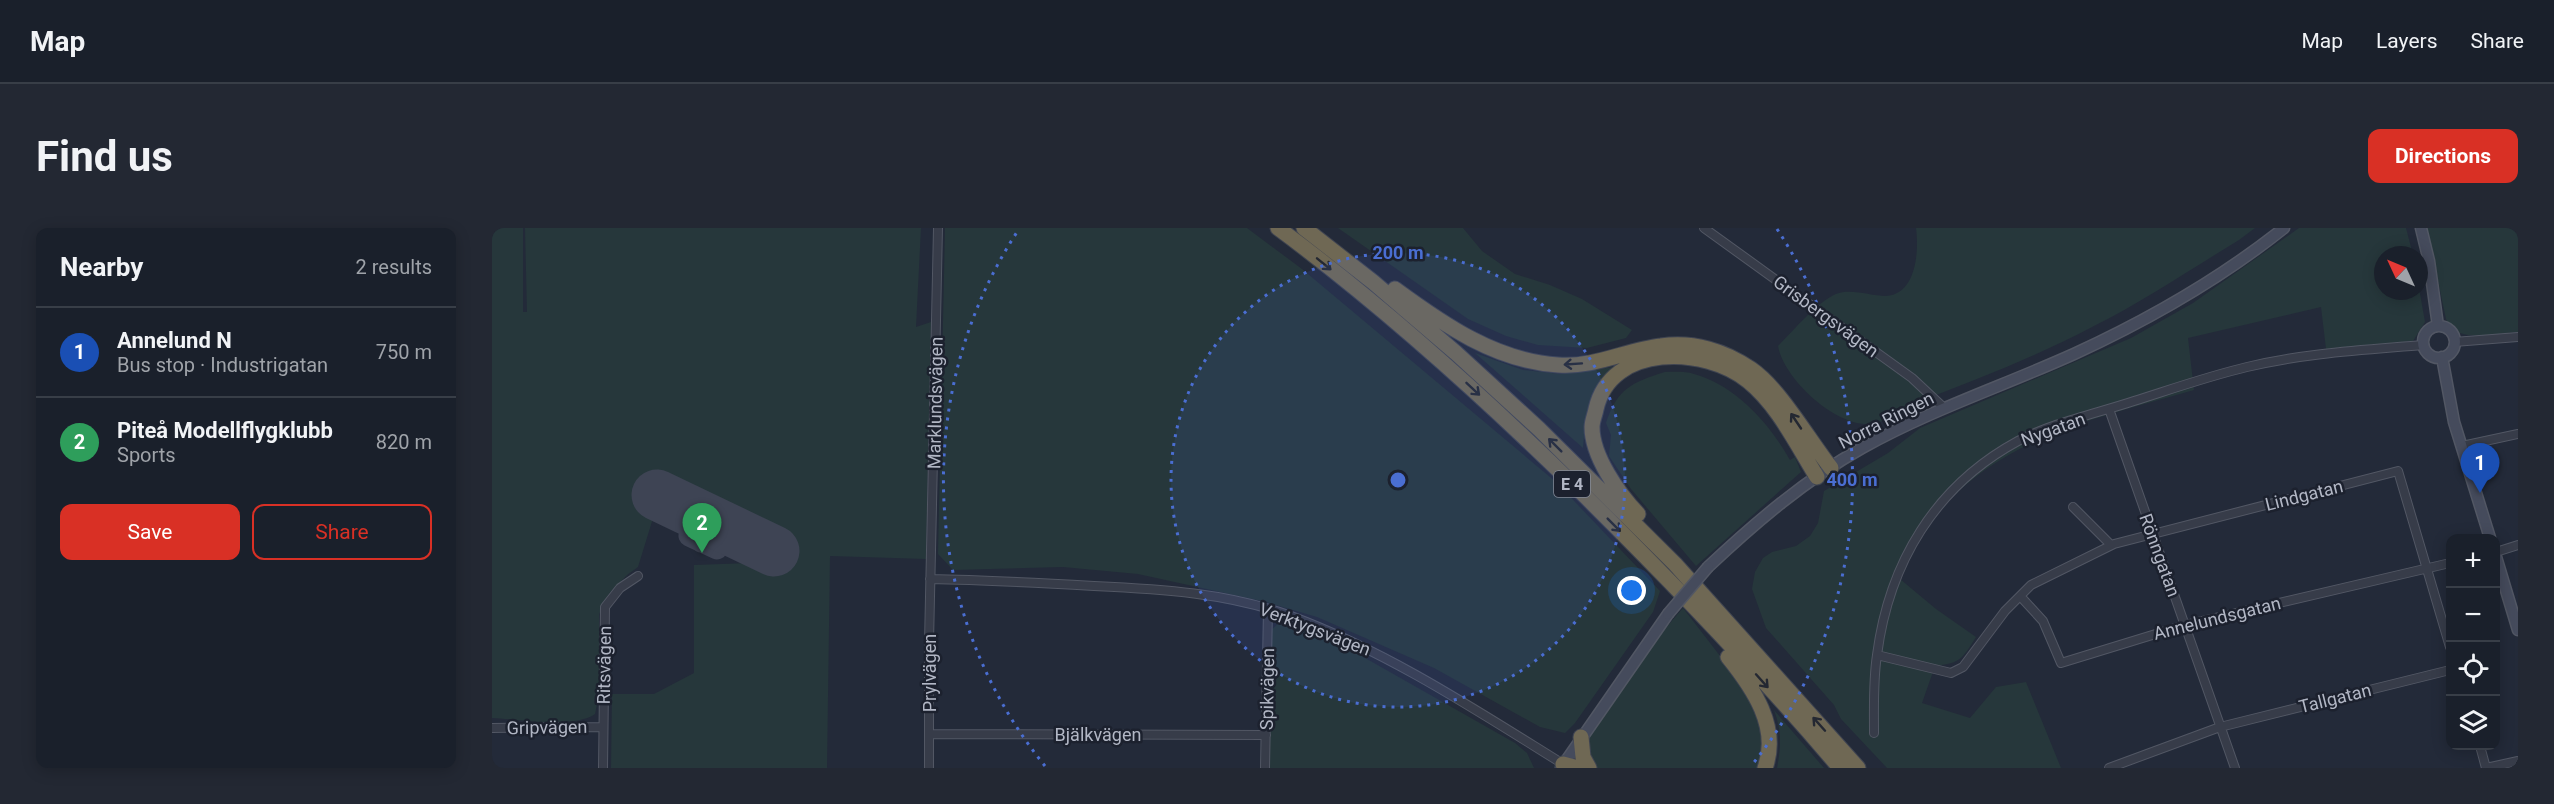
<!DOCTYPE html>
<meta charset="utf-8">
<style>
:root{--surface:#1a202b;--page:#232833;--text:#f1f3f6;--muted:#9fa3a9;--line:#383e47;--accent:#d93025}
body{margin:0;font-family:Roboto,sans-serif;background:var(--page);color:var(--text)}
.controls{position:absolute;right:18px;bottom:18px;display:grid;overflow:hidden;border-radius:12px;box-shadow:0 3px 15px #0003}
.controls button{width:54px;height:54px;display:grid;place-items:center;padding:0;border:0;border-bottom:2px solid var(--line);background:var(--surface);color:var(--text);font:30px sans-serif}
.compass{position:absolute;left:1882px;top:18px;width:54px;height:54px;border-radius:50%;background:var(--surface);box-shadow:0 3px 15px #0003;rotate:314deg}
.you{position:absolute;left:1140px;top:363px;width:21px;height:21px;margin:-15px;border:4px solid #fff;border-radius:50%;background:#1a73e8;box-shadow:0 0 0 9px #1a73e833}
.badge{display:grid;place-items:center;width:39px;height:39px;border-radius:50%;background:var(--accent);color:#fff;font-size:20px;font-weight:700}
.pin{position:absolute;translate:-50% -50px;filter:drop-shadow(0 2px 3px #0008)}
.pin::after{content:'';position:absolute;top:32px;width:21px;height:18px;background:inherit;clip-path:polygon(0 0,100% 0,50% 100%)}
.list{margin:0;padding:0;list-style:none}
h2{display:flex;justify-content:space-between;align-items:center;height:78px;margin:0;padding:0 24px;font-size:26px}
h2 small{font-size:20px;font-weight:400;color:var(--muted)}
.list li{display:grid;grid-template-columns:39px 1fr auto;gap:18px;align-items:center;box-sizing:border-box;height:90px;padding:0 24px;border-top:2px solid var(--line)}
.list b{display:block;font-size:22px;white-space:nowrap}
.list p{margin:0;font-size:20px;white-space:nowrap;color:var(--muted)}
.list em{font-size:20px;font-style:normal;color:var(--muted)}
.actions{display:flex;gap:12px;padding:18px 24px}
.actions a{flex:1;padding:14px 0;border:2px solid var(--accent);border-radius:12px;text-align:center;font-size:21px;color:var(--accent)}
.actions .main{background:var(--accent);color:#fff}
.icon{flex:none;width:33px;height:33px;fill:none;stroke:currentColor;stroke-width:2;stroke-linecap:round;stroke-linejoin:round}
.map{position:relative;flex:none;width:2026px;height:540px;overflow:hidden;border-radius:12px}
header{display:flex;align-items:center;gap:36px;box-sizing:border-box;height:84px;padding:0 30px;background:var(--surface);border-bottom:2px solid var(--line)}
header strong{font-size:28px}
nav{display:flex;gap:33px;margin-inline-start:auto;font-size:21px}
.intro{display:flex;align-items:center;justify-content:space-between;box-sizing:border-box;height:144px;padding:0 36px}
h1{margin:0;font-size:42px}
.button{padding:15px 27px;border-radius:12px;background:var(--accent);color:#fff;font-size:21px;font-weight:700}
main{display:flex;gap:36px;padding:0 36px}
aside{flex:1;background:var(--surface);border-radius:12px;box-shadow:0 3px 15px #0003}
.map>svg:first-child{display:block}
.green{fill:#26373b}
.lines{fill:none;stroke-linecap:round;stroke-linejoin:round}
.taxiway{stroke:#3e4454;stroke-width:21}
.runway{stroke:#3e4454;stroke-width:51}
.street-casing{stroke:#525764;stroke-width:10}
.secondary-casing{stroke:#525764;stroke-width:13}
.highway-casing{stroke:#3f4451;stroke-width:17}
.street{stroke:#373c49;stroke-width:8}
.secondary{stroke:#454b5c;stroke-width:10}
.highway{stroke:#6f6854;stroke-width:15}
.secondary-bridge-casing{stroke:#525764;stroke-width:13;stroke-linecap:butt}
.secondary-bridge{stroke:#454b5c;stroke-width:10}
.oneway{stroke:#242832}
.ring{fill:none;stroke:#4a6ed2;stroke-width:3;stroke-dasharray:3 6}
.labels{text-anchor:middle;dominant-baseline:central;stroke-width:5;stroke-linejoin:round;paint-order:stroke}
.shield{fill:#1c212e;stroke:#858a98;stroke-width:1.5}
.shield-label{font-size:16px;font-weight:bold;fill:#b2b7c5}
.street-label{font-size:18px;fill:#b2b7c5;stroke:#1c212e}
.centre{fill:#4a6ed2;stroke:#1c212e;stroke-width:3}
.ring-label{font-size:18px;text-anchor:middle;font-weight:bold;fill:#4a6ed2;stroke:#1c212e;stroke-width:5;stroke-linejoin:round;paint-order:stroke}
</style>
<header>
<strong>Map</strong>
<nav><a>Map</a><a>Layers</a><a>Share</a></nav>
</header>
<div class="intro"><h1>Find us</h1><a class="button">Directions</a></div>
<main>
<aside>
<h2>Nearby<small>2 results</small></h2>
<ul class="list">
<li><span class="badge" style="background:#1a4fb4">1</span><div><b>Annelund N</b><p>Bus stop · Industrigatan</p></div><em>750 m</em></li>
<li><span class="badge" style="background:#2e9e5b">2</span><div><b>Piteå Modellflygklubb</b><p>Sports</p></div><em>820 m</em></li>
</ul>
<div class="actions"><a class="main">Save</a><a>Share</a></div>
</aside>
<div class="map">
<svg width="2026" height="540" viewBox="0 0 2026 540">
<rect width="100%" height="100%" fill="#232a39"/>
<!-- green -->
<path class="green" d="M0,0H31V84H35L33,0H429L424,99L439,94L434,331L338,328L335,540H119L120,466H162L202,445V337L289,334L287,310L166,255L161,258L159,269L162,287L146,339L135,347L116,367L107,386L108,462L103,486C82,501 27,491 0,490Z
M453,0H755L810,41L1064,254L1168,363L1161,384L1083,495L1073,505L1048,499L942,440L825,389L774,374L646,346L571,339L461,342L446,326Z
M846,0H971L990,23L1023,46L1058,57L1090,71L1140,102L1134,110L1095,120L1046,117L1014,108L976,91Z
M1424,0H1763L1747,12C1699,41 1652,73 1602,98C1547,127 1489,150 1431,172C1412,179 1398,194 1377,196C1343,198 1292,151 1286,118C1301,103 1325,74 1344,66C1359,60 1378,68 1394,68C1425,66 1427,22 1424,0Z
M1807,0H1914L1921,27H1891V63H1927V60L1933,94L1921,113L1834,121L1829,79L1696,110L1702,162C1603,191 1491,212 1431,306C1422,320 1415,336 1408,351L1444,381L1484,409C1470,431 1469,435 1443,438L1430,475L1478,490L1504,459L1534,454L1569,540H1395L1349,491L1342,477L1274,400L1260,361L1263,344L1271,330L1280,324L1304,318L1318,308L1326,295L1332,263L1396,225L1428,200L1639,110L1701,75Z
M1935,0H2026V104C2004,105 1964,117 1954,91Z
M983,125L1031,142L1069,146L1121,139C1099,164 1094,188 1091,220Z
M1173,144C1182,144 1193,143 1202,146C1243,157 1278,196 1298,232L1303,229L1309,244L1204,338L1139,261L1117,228L1119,207L1114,195C1125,161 1140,154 1173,144Z
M1191,380L1249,455L1271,499L1270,529L1266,540H1105C1094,526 1094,520 1099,503L1160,416Z
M791,391L845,414L1023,515L1035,525L1042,540H776L778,403Z
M1282,482L1332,540H1285C1289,519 1290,503 1282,482Z"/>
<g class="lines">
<!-- taxiway -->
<path class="taxiway" d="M197,308L225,321
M209,314L220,293"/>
<!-- runway -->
<path class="runway" d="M165,267L282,323"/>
<defs>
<path id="street" d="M1212,0L1420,150L1452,180
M1962,114L2026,109
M1617,181L1743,540
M1970,218L2026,206
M1581,279L1619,317
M2004,324L2026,317
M438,351C493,352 548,355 602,358C669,361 736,365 799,388C896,424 984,482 1071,536
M1529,369L1551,393L1569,435L1693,397L1958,335
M1385,427L1459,445L1471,439L1513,383L1539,357L1622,316L1906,243L1958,419
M0,500L111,499
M1382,505C1382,479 1381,453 1385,427C1397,335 1443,258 1526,213C1560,195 1606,185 1642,173C1680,161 1717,148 1755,139C1813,125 1873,122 1931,117
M437,506L774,507
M1988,518L1994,540
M111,540L113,379L128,360L146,348
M437,540V415L446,0
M773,540L776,381
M1617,540L1728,499L1958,442
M1994,540L2026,533"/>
<path id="secondary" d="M1929,0L1937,33L1946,98
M1931 114a16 16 0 1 1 32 0a16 16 0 1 1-32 0Z
M1950,129L1962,194L1998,310
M2004,329L2026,402
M1216,339C1264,294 1313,252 1370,220C1438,182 1511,158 1582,126C1656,92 1728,51 1792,0
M1069,540L1176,386"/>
<path id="highway" d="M786,0C893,79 992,169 1087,262C1177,351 1266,443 1348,540
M812,0L881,54L964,125L1047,201L1183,336L1366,540
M903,61C952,97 1004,133 1066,137C1102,140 1134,122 1169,118C1201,113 1233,123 1259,141C1288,161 1316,211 1339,240
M1146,286C1126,265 1100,228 1100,199C1100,193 1103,187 1104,181C1119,115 1213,118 1256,153C1286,177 1305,217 1325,249
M1236,429C1261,460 1288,499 1273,540
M1089,509L1091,529L1097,540
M1071,536L1086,540"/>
</defs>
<!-- street casing -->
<use href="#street" class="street-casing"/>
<!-- secondary casing -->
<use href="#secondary" class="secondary-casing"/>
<!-- highway casing -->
<use href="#highway" class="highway-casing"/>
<!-- street -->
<use href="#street" class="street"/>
<!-- secondary -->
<use href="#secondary" class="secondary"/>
<!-- highway -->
<use href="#highway" class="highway"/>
<defs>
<path id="secondary-bridge" d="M1176,386L1216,339"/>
</defs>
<!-- secondary-bridge casing -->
<use href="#secondary-bridge" class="secondary-bridge-casing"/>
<!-- secondary-bridge -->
<use href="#secondary-bridge" class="secondary-bridge"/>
</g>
<!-- one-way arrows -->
<defs><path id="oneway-shaft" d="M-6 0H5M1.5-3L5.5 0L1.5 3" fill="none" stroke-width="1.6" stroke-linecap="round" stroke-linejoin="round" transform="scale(1.5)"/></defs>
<g class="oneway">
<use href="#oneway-shaft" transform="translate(832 36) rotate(39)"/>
<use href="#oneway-shaft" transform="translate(1081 136) rotate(176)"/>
<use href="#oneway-shaft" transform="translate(981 161) rotate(43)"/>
<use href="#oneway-shaft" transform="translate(1304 193) rotate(-124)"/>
<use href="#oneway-shaft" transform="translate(1063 217) rotate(-135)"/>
<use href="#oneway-shaft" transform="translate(1122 297) rotate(45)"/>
<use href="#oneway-shaft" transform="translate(1270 453) rotate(48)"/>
<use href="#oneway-shaft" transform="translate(1327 496) rotate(-132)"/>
</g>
<!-- distance rings -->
<circle cx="906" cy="252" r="227" fill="#4a6ed2" fill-opacity=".12"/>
<g class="ring">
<circle cx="906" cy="252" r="227"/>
<path d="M553 538A454 454 0 0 1 527 1M1285 1A454 454 0 0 1 1259 538"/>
</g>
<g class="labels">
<!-- shield labels -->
<rect class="shield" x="1062" y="243" width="36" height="26" rx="4.5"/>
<g class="shield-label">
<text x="1080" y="256">E 4</text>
</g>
<!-- street labels -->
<g class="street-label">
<text transform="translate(1334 88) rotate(36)">Grisbergsvägen</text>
<text transform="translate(443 175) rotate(-89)">Marklundsvägen</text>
<text transform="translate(1394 192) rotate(-27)">Norra Ringen</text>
<text transform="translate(1561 201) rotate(-20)">Nygatan</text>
<text transform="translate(1812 267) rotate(-14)">Lindgatan</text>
<text transform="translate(1668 327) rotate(70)">Rönngatan</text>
<text transform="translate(1725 390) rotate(-14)">Annelundsgatan</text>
<text transform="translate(823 401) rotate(21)">Verktygsvägen</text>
<text transform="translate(112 437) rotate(-89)">Ritsvägen</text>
<text transform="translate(437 445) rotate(-90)">Prylvägen</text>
<text transform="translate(775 461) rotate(-89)">Spikvägen</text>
<text transform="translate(1843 470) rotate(-14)">Tallgatan</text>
<text transform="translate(55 499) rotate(-1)">Gripvägen</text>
<text x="606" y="506">Bjälkvägen</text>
</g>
</g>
<circle cx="906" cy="252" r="9" class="centre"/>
<g class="ring-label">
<text x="906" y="31">200 m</text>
<text x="1360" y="258">400 m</text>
</g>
</svg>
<div class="controls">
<button>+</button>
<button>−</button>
<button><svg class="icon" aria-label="locate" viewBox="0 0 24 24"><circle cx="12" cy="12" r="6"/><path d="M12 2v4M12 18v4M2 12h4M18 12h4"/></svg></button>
<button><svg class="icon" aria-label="layers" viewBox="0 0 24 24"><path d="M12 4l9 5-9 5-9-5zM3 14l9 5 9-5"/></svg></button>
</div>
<svg class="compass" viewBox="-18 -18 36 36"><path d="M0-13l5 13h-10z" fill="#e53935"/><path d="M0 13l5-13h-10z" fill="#9fa3a9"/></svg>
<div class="you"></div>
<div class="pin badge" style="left:1988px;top:265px;background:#1a4fb4">1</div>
<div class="pin badge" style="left:210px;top:325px;background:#2e9e5b">2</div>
</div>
</main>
